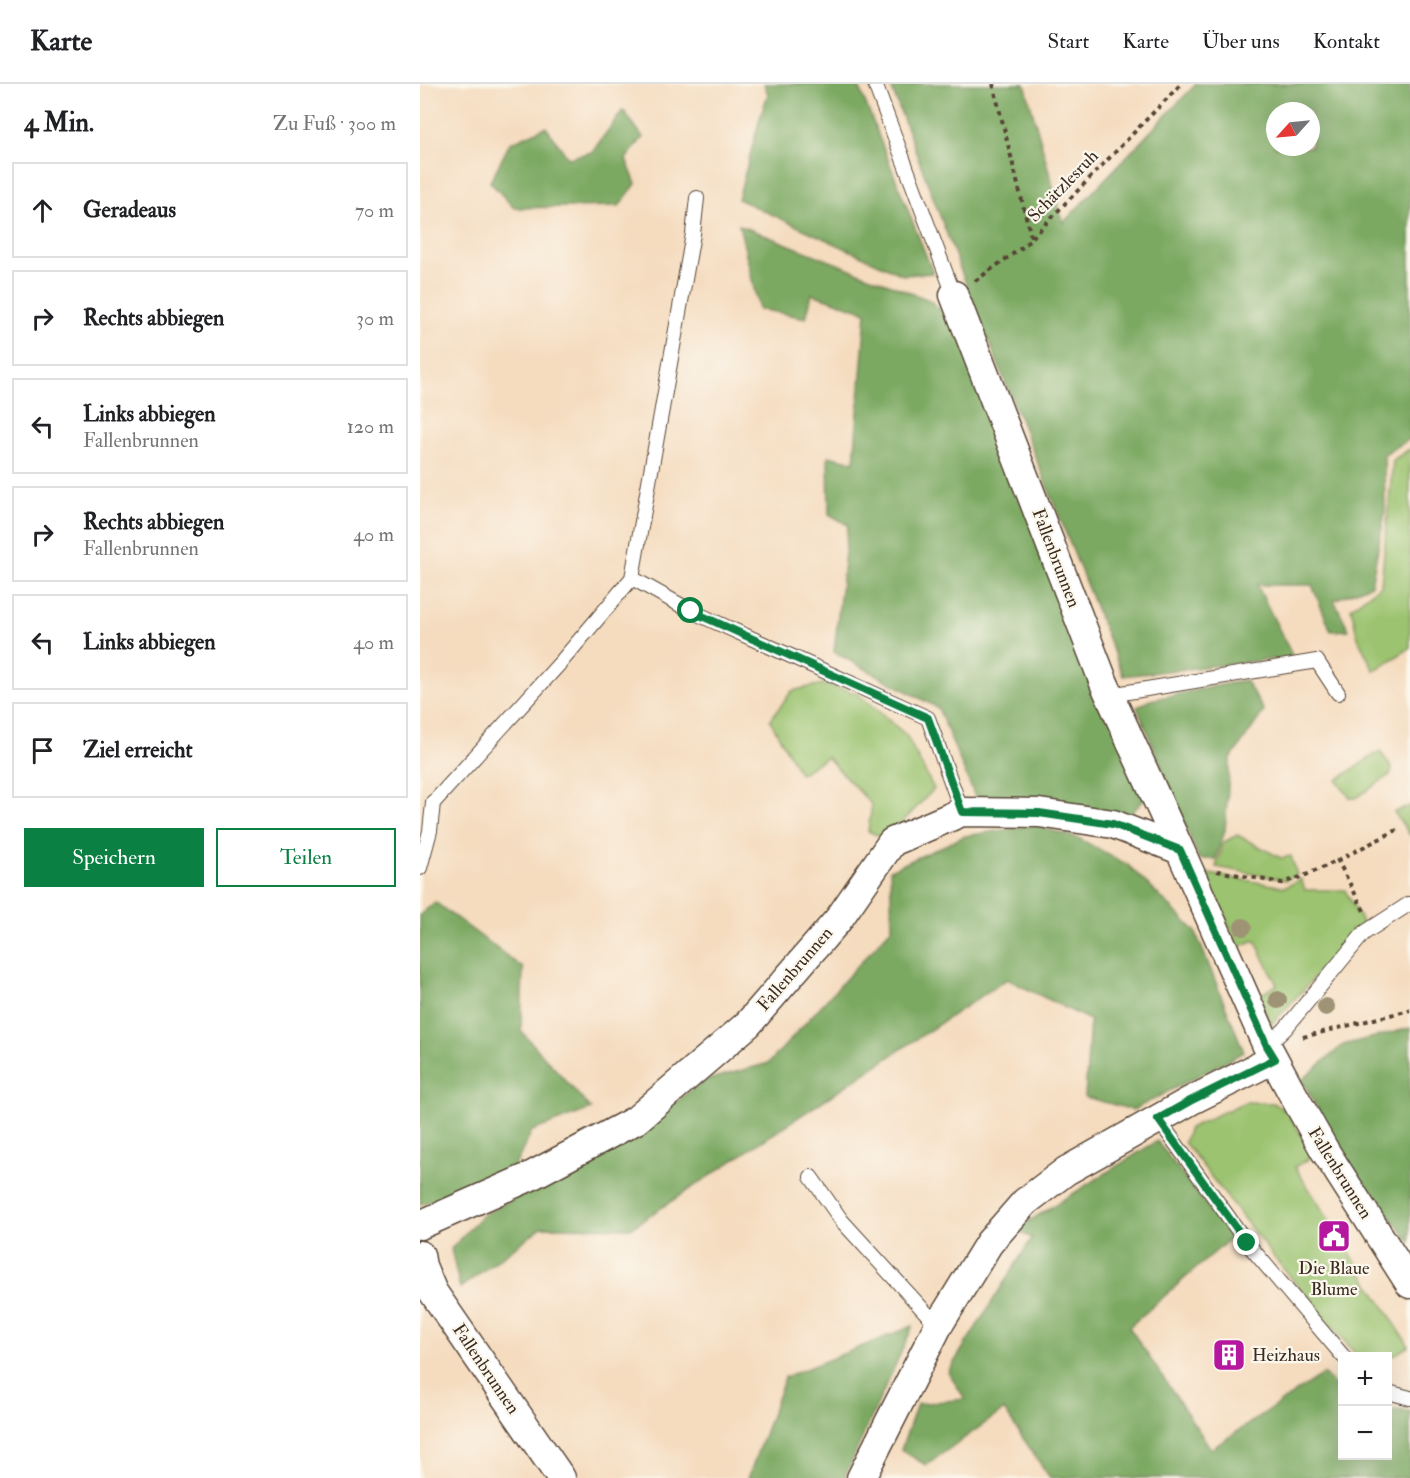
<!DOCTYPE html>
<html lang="de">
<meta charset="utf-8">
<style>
:root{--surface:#fff;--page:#f6f6f6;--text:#202124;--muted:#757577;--line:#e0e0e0;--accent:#0b8043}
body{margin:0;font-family:"IM FELL Double Pica",serif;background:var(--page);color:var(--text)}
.controls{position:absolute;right:18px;bottom:18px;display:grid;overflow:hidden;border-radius:0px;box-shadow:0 6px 24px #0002}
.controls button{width:54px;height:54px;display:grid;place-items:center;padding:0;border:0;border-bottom:2px solid var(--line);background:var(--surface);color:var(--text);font:30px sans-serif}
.compass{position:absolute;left:846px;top:18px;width:54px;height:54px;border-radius:50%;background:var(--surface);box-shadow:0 6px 24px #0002;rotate:243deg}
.stop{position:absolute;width:18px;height:18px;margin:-14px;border:4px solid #0b8043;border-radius:50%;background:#fff}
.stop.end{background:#0b8043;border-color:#fff;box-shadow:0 2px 6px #0008}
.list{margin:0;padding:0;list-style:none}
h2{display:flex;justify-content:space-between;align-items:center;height:78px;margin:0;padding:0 24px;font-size:26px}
h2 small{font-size:20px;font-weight:400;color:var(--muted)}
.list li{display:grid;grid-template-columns:39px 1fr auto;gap:18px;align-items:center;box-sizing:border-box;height:96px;margin:0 12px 12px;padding:0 12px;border:2px solid var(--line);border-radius:0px}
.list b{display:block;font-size:22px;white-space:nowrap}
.list p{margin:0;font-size:20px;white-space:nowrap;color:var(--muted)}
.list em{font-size:20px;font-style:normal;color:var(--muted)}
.actions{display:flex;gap:12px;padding:18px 24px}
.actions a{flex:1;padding:14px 0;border:2px solid var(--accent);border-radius:0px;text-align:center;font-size:21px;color:var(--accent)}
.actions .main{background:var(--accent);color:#fff}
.icon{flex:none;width:33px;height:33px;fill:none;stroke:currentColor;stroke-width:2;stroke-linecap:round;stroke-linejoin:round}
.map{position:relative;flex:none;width:990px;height:1394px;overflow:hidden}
header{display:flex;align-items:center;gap:36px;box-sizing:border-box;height:84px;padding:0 30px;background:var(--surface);border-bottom:2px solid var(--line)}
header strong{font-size:28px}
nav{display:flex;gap:33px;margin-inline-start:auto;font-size:21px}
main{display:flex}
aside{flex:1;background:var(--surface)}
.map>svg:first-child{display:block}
.green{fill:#9bc36f;stroke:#6b7646;stroke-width:1.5}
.forest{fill:#7ca962;stroke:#5c6a40;stroke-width:1.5;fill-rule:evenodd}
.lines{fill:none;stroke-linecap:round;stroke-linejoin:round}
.lane-casing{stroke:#574536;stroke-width:16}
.street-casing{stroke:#574536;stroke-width:31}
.path{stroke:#574536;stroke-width:4;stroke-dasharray:4.5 4.5;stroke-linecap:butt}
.lane{stroke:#fff;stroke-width:14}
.street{stroke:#fff;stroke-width:28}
.tree{fill:#9f9374}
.route{stroke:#0b8043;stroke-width:8}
.labels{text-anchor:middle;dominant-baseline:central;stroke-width:4.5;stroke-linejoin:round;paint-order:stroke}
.street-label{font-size:18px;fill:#3b2a1e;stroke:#fbf7ec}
.poi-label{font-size:18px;fill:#3b2a1e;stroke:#fbf7ec}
</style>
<header>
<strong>Karte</strong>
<nav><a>Start</a><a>Karte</a><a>Über uns</a><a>Kontakt</a></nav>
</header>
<main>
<aside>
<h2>4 Min.<small>Zu Fuß · 300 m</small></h2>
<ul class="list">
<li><svg class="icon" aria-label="ahead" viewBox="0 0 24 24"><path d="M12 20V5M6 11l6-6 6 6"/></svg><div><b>Geradeaus</b></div><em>70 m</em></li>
<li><svg class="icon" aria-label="right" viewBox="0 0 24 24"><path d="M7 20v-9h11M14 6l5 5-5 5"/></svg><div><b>Rechts abbiegen</b></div><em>30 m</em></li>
<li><svg class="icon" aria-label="left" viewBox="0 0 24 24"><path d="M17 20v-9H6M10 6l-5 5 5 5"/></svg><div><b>Links abbiegen</b><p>Fallenbrunnen</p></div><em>120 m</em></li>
<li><svg class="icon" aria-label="right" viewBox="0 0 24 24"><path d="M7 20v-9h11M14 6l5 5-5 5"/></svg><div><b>Rechts abbiegen</b><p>Fallenbrunnen</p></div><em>40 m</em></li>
<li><svg class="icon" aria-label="left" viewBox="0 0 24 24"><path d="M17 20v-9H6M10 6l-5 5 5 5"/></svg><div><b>Links abbiegen</b></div><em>40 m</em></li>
<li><svg class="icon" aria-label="arrive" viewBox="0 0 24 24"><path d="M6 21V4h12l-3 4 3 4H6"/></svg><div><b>Ziel erreicht</b></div></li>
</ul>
<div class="actions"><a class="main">Speichern</a><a>Teilen</a></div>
</aside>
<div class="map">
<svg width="990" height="1394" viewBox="0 0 990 1394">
<rect width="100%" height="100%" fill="#fbf7ec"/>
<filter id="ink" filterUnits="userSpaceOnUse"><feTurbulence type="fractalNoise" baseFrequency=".0167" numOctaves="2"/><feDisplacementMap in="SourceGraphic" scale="12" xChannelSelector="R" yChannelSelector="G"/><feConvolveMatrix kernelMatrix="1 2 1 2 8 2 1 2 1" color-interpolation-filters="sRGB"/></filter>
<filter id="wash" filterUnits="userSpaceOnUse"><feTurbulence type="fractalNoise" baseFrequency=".008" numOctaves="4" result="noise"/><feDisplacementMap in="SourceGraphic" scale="24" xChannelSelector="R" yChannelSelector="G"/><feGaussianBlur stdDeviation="1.35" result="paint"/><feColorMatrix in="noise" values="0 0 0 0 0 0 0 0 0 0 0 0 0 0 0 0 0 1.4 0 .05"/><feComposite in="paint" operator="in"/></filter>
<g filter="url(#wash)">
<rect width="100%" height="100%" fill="#f5dcbf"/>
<!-- green -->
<path class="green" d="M990,365V564L954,587L938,554L931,524L961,501L973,376Z
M403,600L437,609L486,651L514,705L466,755L448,747L452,721L407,673L380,690L350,636L372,607Z
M960,667L972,685L971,690L936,714H930L917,696Z
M990,722V751L974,728Z
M817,751L861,774L871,772L877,791L865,796L796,783L804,758Z
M784,789L865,803L881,795L885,806H925L943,840L851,941L838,912L857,901L835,856L819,863Z
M825,1018L853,1019L868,1029L894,1072L875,1083L989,1262L968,1275V1272H937L856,1176L764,1058L769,1044Z"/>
<!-- forest -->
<path class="forest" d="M344,0H438L513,189L483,191L318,115L340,34L348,10Z
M470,0H605L643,139L776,0H990V355L964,370L965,428L951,501L914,516L929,546L911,547L892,501H837L873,573L703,592L544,195ZM855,27H891V63H855Z
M203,26L223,53L206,75L216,100L199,122L94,124L70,98L90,59L126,43L148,74L172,68Z
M319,141L509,216L533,237L726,714L709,731L556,715L518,624L414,568L428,441L409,430L408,372L434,378L446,228L392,210L386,234L339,225Z
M825,596L844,627L810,676L805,746L796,775H779L717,623L730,616Z
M614,741L660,755L708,781L775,847L824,968L713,1026L665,1013L670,936L587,895L211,1144L122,1143L40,1204L31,1165L61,1132L210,1053L283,997L349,979L472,844L470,786L545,752Z
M15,818L103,884L101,947L171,1025L112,1047L92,1088L0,1121V831Z
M990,944V1158L925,1076L882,996L923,961Z
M737,1057L811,1154L709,1243L791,1365L903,1290L922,1307V1372H968V1326L990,1327V1394H630L584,1326L506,1381L481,1366L497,1320L545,1315L528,1288L612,1154L595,1146Z
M493,1242L424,1394H328L365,1293Z"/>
</g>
<g filter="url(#ink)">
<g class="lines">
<defs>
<path id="lane" d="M455,0L534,211
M212,494L273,150L277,114
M690,611L897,577L918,609
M0,784L10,747L13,719L141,578L212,494L271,527L508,634L542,728
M847,962L865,945L944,849L989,820H990
M738,1035L827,1159L923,1272
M391,1093L422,1137L518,1242
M968,1308L990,1314"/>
<path id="street" d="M534,211L684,599L760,766
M0,1141L109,1093L216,1036L328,940L418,836L472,758L542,728L619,729L693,740L760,766L847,962L870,1005L905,1067L990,1200
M0,1171L2,1182L13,1208L141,1394
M441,1394L518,1242L569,1159L605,1118L646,1087L770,1017L854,975"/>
</defs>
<!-- lane casing -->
<use href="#lane" class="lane-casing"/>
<!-- street casing -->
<use href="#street" class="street-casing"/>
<!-- path -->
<path class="path" d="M573,0L611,153
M555,197L604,162L761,0
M917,775L944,827
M797,787L862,799L884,792L906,782L981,744
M883,953L990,926"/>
<!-- lane -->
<use href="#lane" class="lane"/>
<!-- street -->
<use href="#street" class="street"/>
</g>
<!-- trees -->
<g class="tree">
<circle cx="823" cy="843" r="9"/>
<circle cx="858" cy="916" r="9"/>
<circle cx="906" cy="923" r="9"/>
</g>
</g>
<g class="lines" filter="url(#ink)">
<!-- route -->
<path class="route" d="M271,527L508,634L542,728L619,729L693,740L760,766L847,962L855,975L770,1017L738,1035L827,1159"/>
</g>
<!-- icons -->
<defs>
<symbol id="civic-square" viewBox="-11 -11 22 22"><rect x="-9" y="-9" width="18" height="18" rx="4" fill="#b5179e" stroke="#fbf7ec"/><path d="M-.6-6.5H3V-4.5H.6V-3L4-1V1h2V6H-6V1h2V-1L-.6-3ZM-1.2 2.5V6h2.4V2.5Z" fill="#fff"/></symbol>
<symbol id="building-square" viewBox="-11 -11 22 22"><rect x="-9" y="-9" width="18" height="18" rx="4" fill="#b5179e" stroke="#fbf7ec"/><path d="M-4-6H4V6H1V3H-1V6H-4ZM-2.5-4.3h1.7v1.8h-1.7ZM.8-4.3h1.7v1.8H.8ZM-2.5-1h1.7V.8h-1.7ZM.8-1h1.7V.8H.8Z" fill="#fff"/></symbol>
</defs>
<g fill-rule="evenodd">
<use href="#civic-square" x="895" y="1133" width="38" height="38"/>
<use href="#building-square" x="790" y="1252" width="38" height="38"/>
</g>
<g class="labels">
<!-- street labels -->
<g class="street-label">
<text transform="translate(643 102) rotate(-46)">Schätzlesruh</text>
<text transform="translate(636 474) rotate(69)">Fallenbrunnen</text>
<text transform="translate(375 885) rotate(-49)">Fallenbrunnen</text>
<text transform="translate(920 1089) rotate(58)">Fallenbrunnen</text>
<text transform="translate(66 1285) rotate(56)">Fallenbrunnen</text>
</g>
<!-- poi labels -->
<g class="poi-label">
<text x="914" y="1184">Die Blaue<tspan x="914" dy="21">Blume</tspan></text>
<text x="832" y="1271" text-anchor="start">Heizhaus</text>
</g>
</g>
</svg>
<div class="controls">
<button>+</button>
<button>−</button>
</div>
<svg class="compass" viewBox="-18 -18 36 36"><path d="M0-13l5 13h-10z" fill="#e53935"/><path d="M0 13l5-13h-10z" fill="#757577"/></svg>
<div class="stop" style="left:271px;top:527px"></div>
<div class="stop end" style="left:827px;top:1159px"></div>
</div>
</main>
